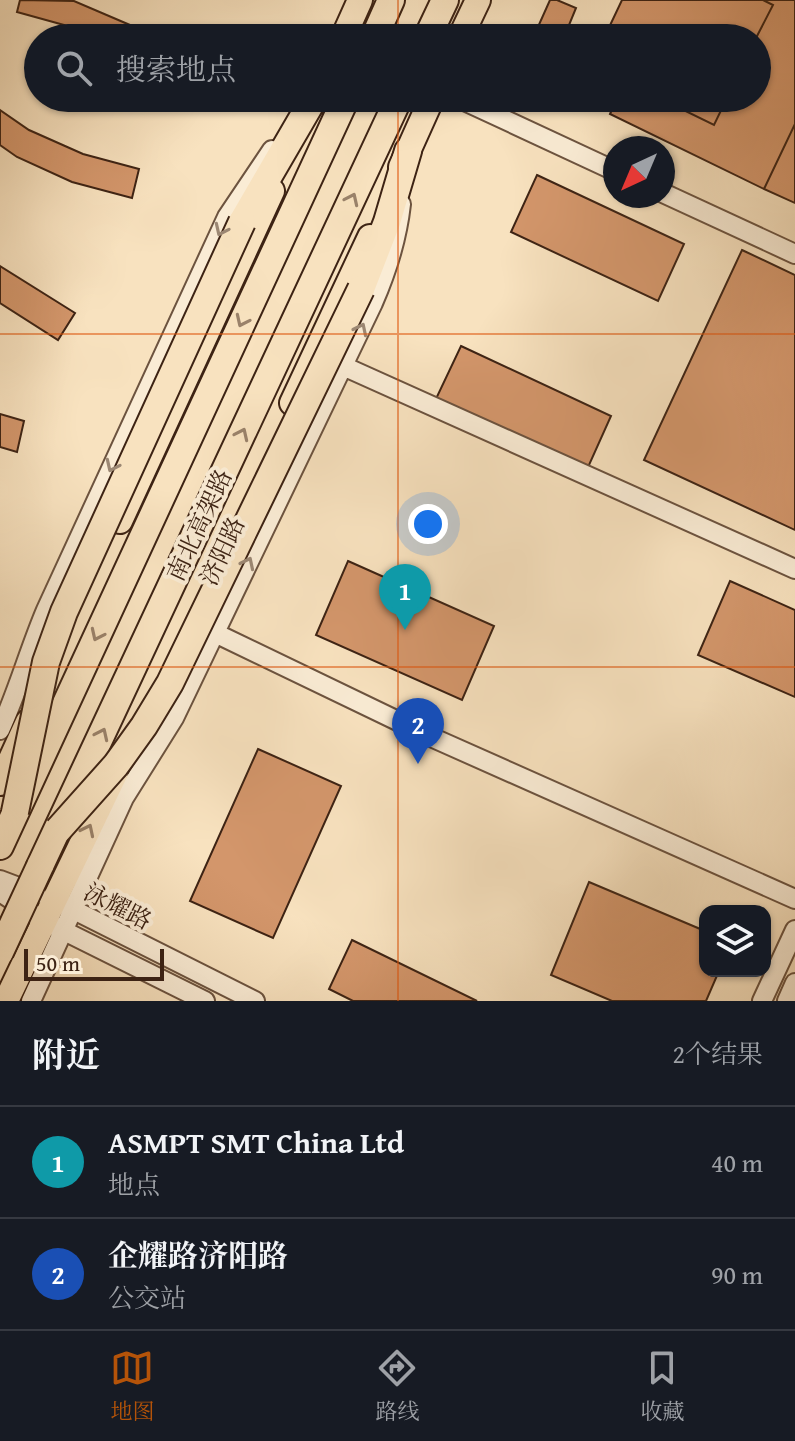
<!DOCTYPE html>
<html lang="zh">
<meta charset="utf-8">
<style>
:root{--surface:#171b24;--page:#20242c;--text:#f1f3f6;--muted:#9ea1a6;--line:#363941;--accent:#b45309}
body{margin:0;font-family:"Gentium Book Plus","Noto Serif SC",serif;background:var(--page);color:var(--text)}
.controls{position:absolute;right:24px;bottom:24px;display:grid;overflow:hidden;border-radius:16px;box-shadow:0 2px 6px #0004}
.controls button{width:72px;height:72px;display:grid;place-items:center;padding:0;border:0;border-bottom:2px solid var(--line);background:var(--surface);color:var(--text);font:40px sans-serif}
.compass{position:absolute;left:603px;top:136px;width:72px;height:72px;border-radius:50%;background:var(--surface);box-shadow:0 2px 6px #0004;rotate:224deg}
.scale{position:absolute;left:24px;bottom:20px;width:140px;box-sizing:border-box;padding-left:8px;border:4px solid #3d2314;border-top:0;font-size:22px;line-height:28px;white-space:nowrap;color:#3d2314;-webkit-text-stroke:6px #faecd5;paint-order:stroke}
.you{position:absolute;left:428px;top:524px;width:28px;height:28px;margin:-20px;border:6px solid #fff;border-radius:50%;background:#1a73e8;box-shadow:0 0 0 12px #1a73e833}
.badge{display:grid;place-items:center;width:52px;height:52px;border-radius:50%;background:var(--accent);color:#fff;font-size:26px;font-weight:700}
.pin{position:absolute;translate:-50% -66px;filter:drop-shadow(0 2px 4px #0008)}
.pin::after{content:'';position:absolute;top:42px;width:28px;height:24px;background:inherit;clip-path:polygon(0 0,100% 0,50% 100%)}
.list{margin:0;padding:0;list-style:none}
h2{display:flex;justify-content:space-between;align-items:center;height:104px;margin:0;padding:0 32px;font-size:34px}
h2 small{font-size:26px;font-weight:400;color:var(--muted)}
.list li{display:grid;grid-template-columns:52px 1fr auto;gap:24px;align-items:center;box-sizing:border-box;height:112px;padding:0 32px;border-top:2px solid var(--line)}
.list b{display:block;font-size:30px;white-space:nowrap}
.list p{margin:0;font-size:26px;white-space:nowrap;color:var(--muted)}
.list em{font-size:26px;font-style:normal;color:var(--muted)}
.icon{flex:none;width:44px;height:44px;fill:none;stroke:currentColor;stroke-width:2;stroke-linecap:round;stroke-linejoin:round}
.map{position:relative;flex:none;width:795px;height:1001px;overflow:hidden}
.search{position:absolute;background:var(--surface);box-shadow:0 2px 6px #0004;left:24px;right:24px;top:24px;height:88px;display:flex;align-items:center;gap:20px;box-sizing:border-box;padding:0 28px;border-radius:44px;color:var(--muted);font-size:30px}
.sheet{height:328px;background:var(--surface)}
nav{display:flex;justify-content:space-around;align-items:center;box-sizing:border-box;height:112px;border-top:2px solid var(--line);background:var(--surface);font-size:22px;color:var(--muted)}
nav a{display:grid;justify-items:center;gap:4px}
nav .on{color:var(--accent)}
.map>svg:first-child{display:block}
.building{fill:#d3966b;stroke:#3d2314;stroke-width:2}
.lines{fill:none;stroke-linecap:round;stroke-linejoin:round}
.minor-casing{stroke:#6c533f;stroke-width:22}
.major-casing{stroke:#3d2314;stroke-width:28}
.highway-casing{stroke:#3d2314;stroke-width:30}
.minor{stroke:#faecd5;stroke-width:18}
.major{stroke:#f8e2bf;stroke-width:24}
.highway{stroke:#f8e2bf;stroke-width:26}
.highway-bridge-casing{stroke:#3d2314;stroke-width:30;stroke-linecap:butt}
.highway-bridge{stroke:#f8e2bf;stroke-width:26}
.oneway{stroke:#9a826a}
.oneway2{stroke:#9c8874}
.grid{fill:none;stroke:#df560c;stroke-width:2;stroke-opacity:0.55}
.labels{text-anchor:middle;dominant-baseline:central;stroke-width:8;stroke-linejoin:round;paint-order:stroke}
.street-label{font-size:24px;fill:#3d2314;stroke:#faecd5}
</style>
<div class="map">
<svg width="795" height="1001" viewBox="0 0 795 1001">
<rect width="100%" height="100%" fill="#f8e2bf"/>
<filter id="stains"><feTurbulence type="fractalNoise" baseFrequency=".0025" numOctaves="4"/><feColorMatrix values="0 0 0 0 .2 0 0 0 0 .09 0 0 0 0 .02 0 0 0 .5 -.17"/></filter>
<radialGradient id="worn" r=".72"><stop offset=".6" stop-color="#630" stop-opacity="0"/><stop offset="1" stop-color="#630" stop-opacity=".3"/></radialGradient>
<!-- building -->
<path class="building" d="M20,0L74,1L137,28L154,38H94L64,25L17,12Z
M550,0H557L576,8L567,30L561,28L557,38H533Z
M622,0H763L773,5L756,38H604Z
M763,0H795V124L764,189L610,114L617,98H659L714,125L727,98H757L756,38L773,5Z
M659,98H727L714,125Z
M0,110L29,130L83,154L139,169L132,198L72,182L17,157L0,145Z
M795,124V203L764,189Z
M537,175L684,244L658,301L511,232Z
M742,250L795,275V530L644,460Z
M0,266L75,313L58,340L0,303Z
M461,346L611,416L585,474L434,403Z
M0,414L24,421L17,452L0,447Z
M348,561L494,626L462,700L316,635Z
M730,581L795,610V697L698,655Z
M258,749L341,786L273,938L190,901Z
M589,882L705,931V971H719L706,1001H612L551,975Z
M352,940L477,1001H353L329,989Z"/>
<g class="lines">
<defs>
<path id="minor" d="M458,98L615,171
M663,193L795,254
M343,366L795,569
M215,633L431,737L795,899
M0,730C18,691 29,650 46,610L227,217L272,150
M0,880L37,894
M0,892L44,921L205,1001
M64,905L255,1001
M31,1001L124,798L174,718L373,303C387,271 397,240 401,204
M762,1001L795,930
M787,1001L795,983"/>
<path id="major" d="M343,38L360,0
M460,38L478,0
M401,167L432,98
M292,403L370,237
M120,521L272,191
M0,783L28,722
M6,1001L116,772"/>
<path id="highway" d="M374,38L391,0
M427,38L445,0
M242,222L314,98
M361,289L387,222L408,151
M0,846L346,98
M40,866L399,98"/>
</defs>
<!-- minor casing -->
<use href="#minor" class="minor-casing"/>
<!-- major casing -->
<use href="#major" class="major-casing"/>
<!-- highway casing -->
<use href="#highway" class="highway-casing"/>
<!-- minor -->
<use href="#minor" class="minor"/>
<!-- major -->
<use href="#major" class="major"/>
<!-- highway -->
<use href="#highway" class="highway"/>
<defs>
<path id="highway-bridge" d="M15,812L46,662L64,612L242,222
M58,830L116,765L144,726L170,683L361,289
M0,952L40,866"/>
</defs>
<!-- highway-bridge casing -->
<use href="#highway-bridge" class="highway-bridge-casing"/>
<!-- highway-bridge -->
<use href="#highway-bridge" class="highway-bridge"/>
</g>
<!-- one-way arrows -->
<defs><path id="oneway-chevron" d="M-2-3.5L2.5 0L-2 3.5" fill="none" stroke-width="1.6" stroke-linecap="round" stroke-linejoin="round" transform="scale(2)"/></defs>
<g class="oneway">
<use href="#oneway-chevron" transform="translate(352 199) rotate(-65)"/>
<use href="#oneway-chevron" transform="translate(242 321) rotate(115)"/>
<use href="#oneway-chevron" transform="translate(242 434) rotate(-65)"/>
<use href="#oneway-chevron" transform="translate(97 635) rotate(115)"/>
<use href="#oneway-chevron" transform="translate(102 734) rotate(-65)"/>
<use href="#oneway-chevron" transform="translate(88 830) rotate(-64)"/>
</g>
<g class="oneway2">
<use href="#oneway-chevron" transform="translate(221 230) rotate(115)"/>
<use href="#oneway-chevron" transform="translate(361 329) rotate(-64)"/>
<use href="#oneway-chevron" transform="translate(112 466) rotate(115)"/>
<use href="#oneway-chevron" transform="translate(248 563) rotate(-64)"/>
</g>
<!-- grid -->
<path class="grid" d="M398,0V38M398,98V1001M0,334H795M0,667H795"/>
<g class="labels">
<!-- street labels -->
<g class="street-label">
<text transform="translate(199 525) rotate(-65)">南北高架路</text>
<text transform="translate(222 551) rotate(-65)">济阳路</text>
<text transform="translate(118 906) rotate(27)">泳耀路</text>
</g>
</g>
<rect width="100%" height="100%" filter="url(#stains)"/>
<rect width="100%" height="100%" fill="url(#worn)"/>
</svg>
<div class="controls">
<button><svg class="icon" aria-label="layers" viewBox="0 0 24 24"><path d="M12 4l9 5-9 5-9-5zM3 14l9 5 9-5"/></svg></button>
</div>
<svg class="compass" viewBox="-18 -18 36 36"><path d="M0-13l5 13h-10z" fill="#e53935"/><path d="M0 13l5-13h-10z" fill="#9ea1a6"/></svg>
<div class="scale">50 m</div>
<div class="you"></div>
<div class="pin badge" style="left:405px;top:630px;background:#0f9aa8">1</div>
<div class="pin badge" style="left:418px;top:764px;background:#1a4fb4">2</div>
<div class="search"><svg class="icon" aria-label="search" viewBox="0 0 24 24"><circle cx="10" cy="10" r="6"/><path d="M15 15l6 6"/></svg>搜索地点</div>
</div>
<section class="sheet">
<h2>附近<small>2个结果</small></h2>
<ul class="list">
<li><span class="badge" style="background:#0f9aa8">1</span><div><b>ASMPT SMT China Ltd</b><p>地点</p></div><em>40 m</em></li>
<li><span class="badge" style="background:#1a4fb4">2</span><div><b>企耀路济阳路</b><p>公交站</p></div><em>90 m</em></li>
</ul>
</section>
<nav>
<a class="on"><svg class="icon" aria-label="map" viewBox="0 0 24 24"><path d="M3 6l6-2 6 2 6-2v14l-6 2-6-2-6 2zM9 4v14M15 6v14"/></svg>地图</a>
<a><svg class="icon" aria-label="directions" viewBox="0 0 24 24"><path d="M12 3l9 9-9 9-9-9zM9 14v-3h6M13 9l2 2-2 2"/></svg>路线</a>
<a><svg class="icon" aria-label="saved" viewBox="0 0 24 24"><path d="M7 4h10v16l-5-4-5 4z"/></svg>收藏</a>
</nav>
